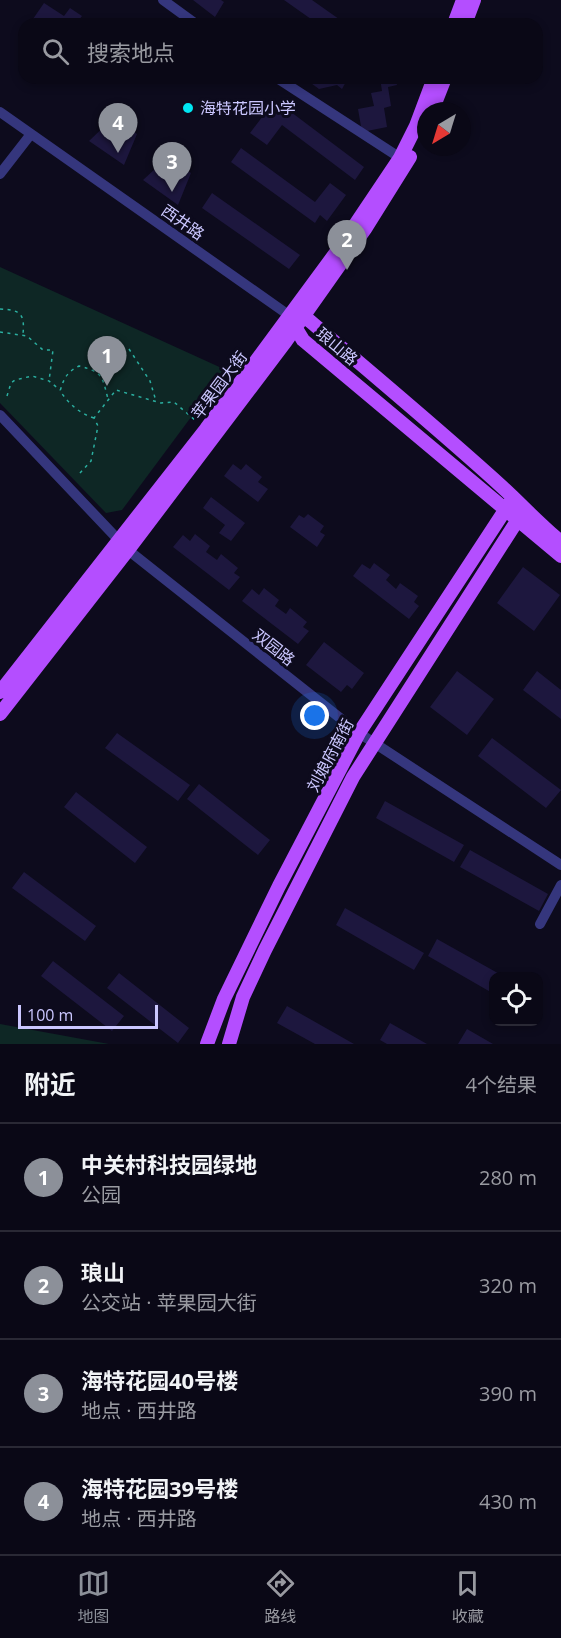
<!DOCTYPE html>
<html lang="zh">
<meta charset="utf-8">
<style>
:root{--surface:#0a0816;--page:#13111f;--text:#f1f3f6;--muted:#999aa1;--line:#2a2935;--accent:#8c9099}
body{margin:0;font-family:"Open Sans","Noto Sans SC",sans-serif;background:var(--page);color:var(--text)}
.controls{position:absolute;right:18px;bottom:18px;display:grid;overflow:hidden;border-radius:12px;box-shadow:0 3px 9px #0003}
.controls button{width:54px;height:54px;display:grid;place-items:center;padding:0;border:0;border-bottom:2px solid var(--line);background:var(--surface);color:var(--text);font:30px sans-serif}
.compass{position:absolute;left:417px;top:102px;width:54px;height:54px;border-radius:50%;background:var(--surface);box-shadow:0 3px 9px #0003;rotate:218deg}
.scale{position:absolute;left:18px;bottom:15px;width:140px;box-sizing:border-box;padding-left:6px;border:3px solid #cbc7ff;border-top:0;font-size:16px;line-height:21px;white-space:nowrap;color:#cbc7ff;-webkit-text-stroke:4px #0d0b1d;paint-order:stroke}
.you{position:absolute;left:315px;top:716px;width:21px;height:21px;margin:-15px;border:4px solid #fff;border-radius:50%;background:#1a73e8;box-shadow:0 0 0 9px #1a73e833}
.badge{display:grid;place-items:center;width:39px;height:39px;border-radius:50%;background:var(--accent);color:#fff;font-size:20px;font-weight:700}
.pin{position:absolute;translate:-50% -50px;filter:drop-shadow(0 2px 3px #0008)}
.pin::after{content:'';position:absolute;top:32px;width:21px;height:18px;background:inherit;clip-path:polygon(0 0,100% 0,50% 100%)}
.list{margin:0;padding:0;list-style:none}
h2{display:flex;justify-content:space-between;align-items:center;height:78px;margin:0;padding:0 24px;font-size:26px}
h2 small{font-size:20px;font-weight:400;color:var(--muted)}
.list li{display:grid;grid-template-columns:39px 1fr auto;gap:18px;align-items:center;box-sizing:border-box;height:108px;padding:0 24px;border-top:2px solid var(--line)}
.list b{display:block;font-size:22px;white-space:nowrap}
.list p{margin:0;font-size:20px;white-space:nowrap;color:var(--muted)}
.list em{font-size:20px;font-style:normal;color:var(--muted)}
.icon{flex:none;width:33px;height:33px;fill:none;stroke:currentColor;stroke-width:2;stroke-linecap:round;stroke-linejoin:round}
.map{position:relative;flex:none;width:561px;height:1044px;overflow:hidden}
.search{position:absolute;background:var(--surface);box-shadow:0 3px 9px #0003;left:18px;right:18px;top:18px;height:66px;display:flex;align-items:center;gap:15px;box-sizing:border-box;padding:0 21px;border-radius:18px;color:var(--muted);font-size:22px}
.sheet{height:510px;background:var(--surface)}
nav{display:flex;justify-content:space-around;align-items:center;box-sizing:border-box;height:84px;border-top:2px solid var(--line);background:var(--surface);font-size:16px;color:var(--muted)}
nav a{display:grid;justify-items:center;gap:3px}
nav .on{color:var(--accent)}
.map>svg:first-child{display:block}
.green{fill:#0e2725}
.building{fill:#1d173e}
.lines{fill:none;stroke-linecap:round;stroke-linejoin:round}
.path{stroke:#2bafa0;stroke-width:1.5;stroke-dasharray:3 4.5;stroke-linecap:butt}
.minor{stroke:#35367d;stroke-width:10}
.major{stroke:#b44eff;stroke-width:14}
.poi-dot{fill:#00e6f2;stroke:#0d0b1d;stroke-width:2}
.labels{text-anchor:middle;dominant-baseline:central;stroke-width:6;stroke-linejoin:round;paint-order:stroke}
.poi-label{font-size:16px;fill:#cbc7ff;stroke:#0d0b1d;text-anchor:start}
.street-label{font-size:16px;fill:#cbc7ff;stroke:#0d0b1d}
</style>
<div class="map">
<svg width="561" height="1044" viewBox="0 0 561 1044">
<rect width="100%" height="100%" fill="#0d0b1d"/>
<!-- green -->
<path class="green" d="M0,267L226,370L122,510L106,513L0,403Z
M0,1024L109,1044H0Z"/>
<!-- building -->
<path class="building" d="M193,0H221L224,2L215,17Z
M284,0H312L346,24H318Z
M44,3L64,16L70,8L82,16L76,24H41L33,19Z
M304,78H348L342,89L337,85L319,89Z
M380,78H395L397,85L388,87L391,106L384,108L387,127L362,132L358,109L374,106L371,93L382,91Z
M279,103L364,167L355,180L282,125L267,145L250,133L269,108L273,111Z
M114,117L137,134L124,165L89,141Z
M241,148L315,202L330,183L346,195L327,221L320,215L315,223L231,162Z
M168,157L191,173L178,205L143,180Z
M212,193L300,255L289,269L202,208Z
M233,464L241,470L246,464L262,477L258,482L268,489L258,502L224,476Z
M211,497L245,523L231,541L219,533L225,525L203,508Z
M308,514L324,526L320,532L325,535L317,547L290,527L299,515L304,518Z
M195,534L210,546L206,552L217,560L221,554L238,568L234,573L240,577L229,590L173,547L183,535L190,541Z
M374,563L390,575L386,580L396,589L400,583L418,596L414,602L419,606L409,619L353,576L362,564L370,569Z
M523,567L560,595L534,631L497,603Z
M264,588L279,600L275,606L286,614L290,608L307,622L303,627L309,631L298,644L242,601L252,589L259,595Z
M324,642L364,673L352,689L347,685L341,692L306,665Z
M457,671L494,699L467,735L430,707Z
M537,671L561,690V719L523,690Z
M117,733L190,785L178,801L105,748Z
M492,738L561,790L546,808L478,756Z
M199,784L270,840L258,855L187,799Z
M76,792L147,847L135,863L64,807Z
M385,801L464,845L454,862L376,818Z
M470,850L548,894L539,911L460,867Z
M24,872L96,926L85,941L12,888Z
M345,908L424,953L414,970L336,925Z
M437,939L503,976H494V994L428,956Z
M53,961L124,1016L112,1031L41,976Z
M119,973L189,1028L178,1043L107,988Z
M287,1006L354,1044H315L277,1023Z
M390,1023L427,1044H387L380,1040Z
M467,1029L493,1044H458Z"/>
<g class="lines">
<!-- path -->
<path class="path" d="M0,309C20,310 25,313 23,334
M0,332L27,336L43,350H53L49,381
M129,349L150,381L156,401
M7,396L11,383L15,380L32,376L49,381L60,390
M94,418C79,413 70,405 60,391C64,378 67,372 79,366C103,372 102,376 108,399
M80,473L91,461L98,426L94,418L116,390L161,403L174,402L196,421"/>
<!-- minor -->
<path class="minor" d="M163,0L196,24
M277,78L405,161
M0,112L290,316
M0,174L31,134
M0,415L128,550L359,733L561,865
M540,924L561,885"/>
<!-- major -->
<path class="major" d="M454,24L463,0
M465,24L474,0
M432,111L445,78
M297,316H304C370,372 436,427 500,485C521,504 539,524 561,542
M292,322L303,340L561,556
M0,692L206,429L343,243L400,158L416,126L434,78
M0,714L128,550L286,341L365,229L410,157
M207,1044L224,999L279,886L359,733L513,498
M229,1044L243,997L265,950L353,777L524,510"/>
</g>
<!-- markers -->
<circle class="poi-dot" cx="188" cy="108" r="6"/>
<g class="labels">
<!-- poi labels -->
<g class="poi-label">
<text x="200" y="108">海特花园小学</text>
</g>
<!-- street labels -->
<g class="street-label">
<text transform="translate(183 222) rotate(35)">西井路</text>
<text transform="translate(337 346) rotate(40)">琅山路</text>
<text transform="translate(219 385) rotate(-53)">苹果园大街</text>
<text transform="translate(274 647) rotate(38)">双园路</text>
<text transform="translate(330 755) rotate(-62)">刘娘府南街</text>
</g>
</g>
</svg>
<div class="controls">
<button><svg class="icon" aria-label="locate" viewBox="0 0 24 24"><circle cx="12" cy="12" r="6"/><path d="M12 2v4M12 18v4M2 12h4M18 12h4"/></svg></button>
</div>
<svg class="compass" viewBox="-18 -18 36 36"><path d="M0-13l5 13h-10z" fill="#e53935"/><path d="M0 13l5-13h-10z" fill="#999aa1"/></svg>
<div class="scale">100 m</div>
<div class="you"></div>
<div class="pin badge" style="left:107px;top:386px">1</div>
<div class="pin badge" style="left:347px;top:270px">2</div>
<div class="pin badge" style="left:172px;top:192px">3</div>
<div class="pin badge" style="left:118px;top:153px">4</div>
<div class="search"><svg class="icon" aria-label="search" viewBox="0 0 24 24"><circle cx="10" cy="10" r="6"/><path d="M15 15l6 6"/></svg>搜索地点</div>
</div>
<section class="sheet">
<h2>附近<small>4个结果</small></h2>
<ul class="list">
<li><span class="badge">1</span><div><b>中关村科技园绿地</b><p>公园</p></div><em>280 m</em></li>
<li><span class="badge">2</span><div><b>琅山</b><p>公交站 · 苹果园大街</p></div><em>320 m</em></li>
<li><span class="badge">3</span><div><b>海特花园40号楼</b><p>地点 · 西井路</p></div><em>390 m</em></li>
<li><span class="badge">4</span><div><b>海特花园39号楼</b><p>地点 · 西井路</p></div><em>430 m</em></li>
</ul>
</section>
<nav>
<a class="on"><svg class="icon" aria-label="map" viewBox="0 0 24 24"><path d="M3 6l6-2 6 2 6-2v14l-6 2-6-2-6 2zM9 4v14M15 6v14"/></svg>地图</a>
<a><svg class="icon" aria-label="directions" viewBox="0 0 24 24"><path d="M12 3l9 9-9 9-9-9zM9 14v-3h6M13 9l2 2-2 2"/></svg>路线</a>
<a><svg class="icon" aria-label="saved" viewBox="0 0 24 24"><path d="M7 4h10v16l-5-4-5 4z"/></svg>收藏</a>
</nav>
